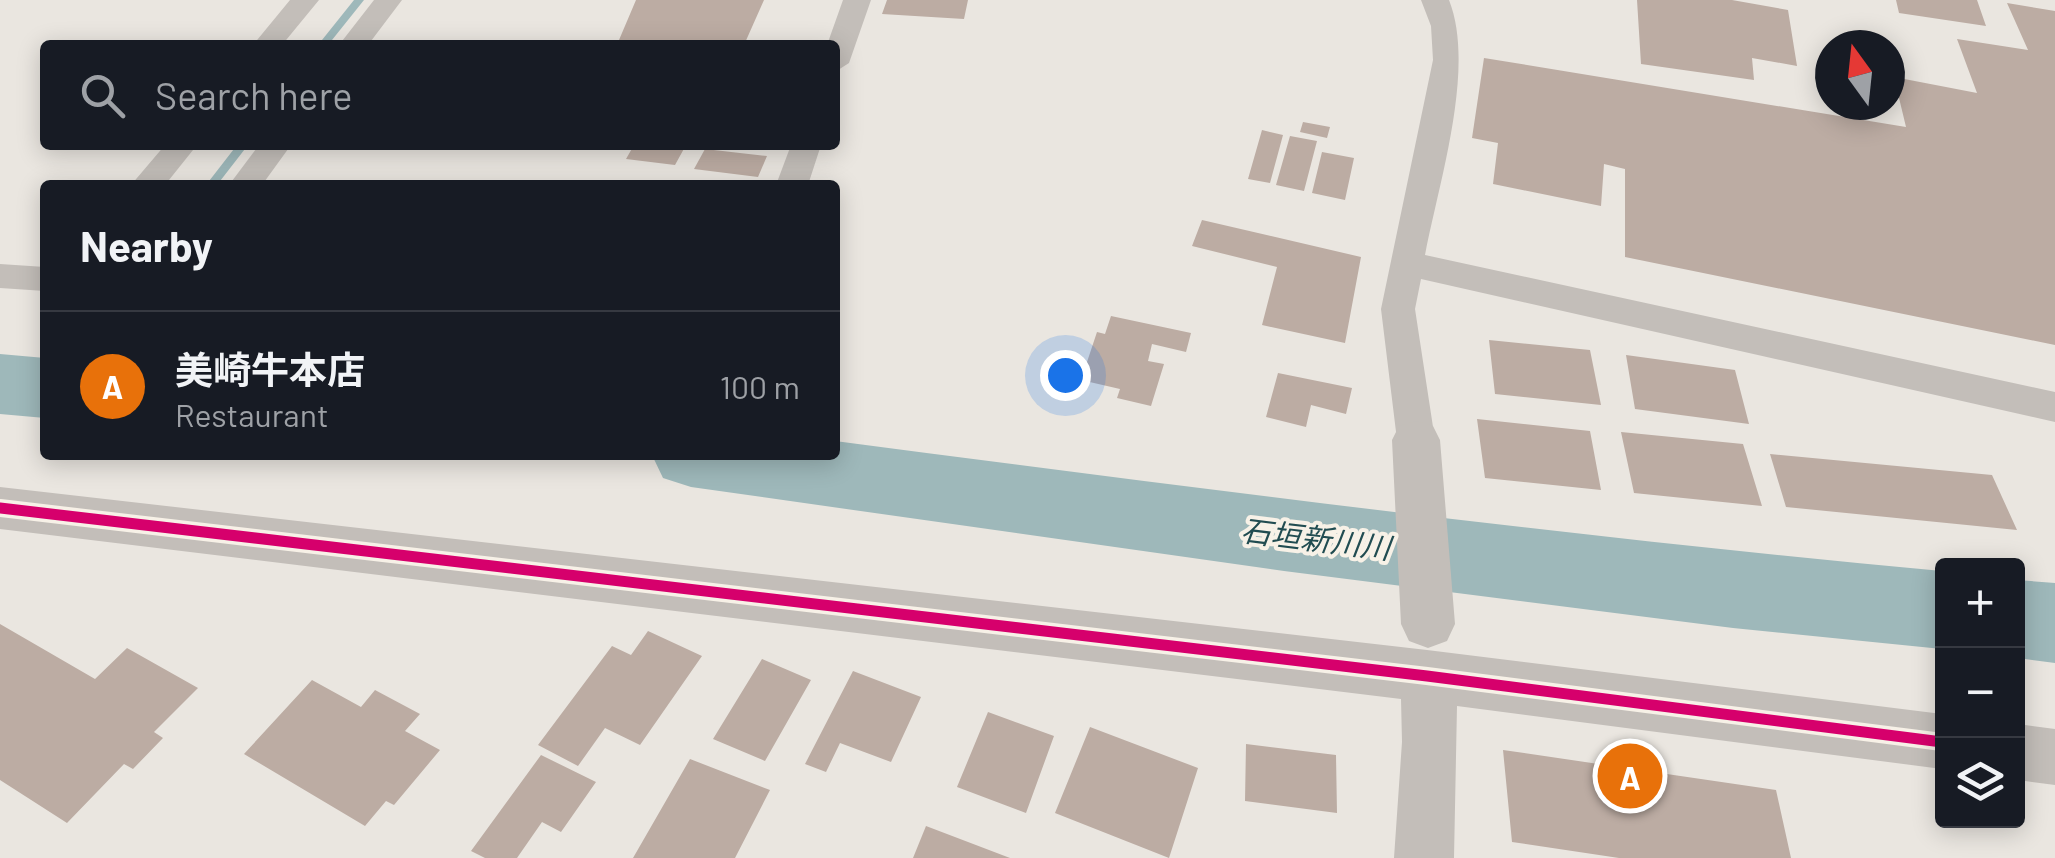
<!DOCTYPE html>
<meta charset="utf-8">
<style>
:root{--surface:#171b24;--page:#242831;--text:#f1f3f6;--muted:#9ea1a6;--line:#363941;--accent:#746d68}
body{margin:0;font-family:Barlow,"Noto Sans JP",sans-serif;background:var(--page);color:var(--text)}
.controls{position:absolute;right:30px;bottom:30px;display:grid;overflow:hidden;border-radius:10px;box-shadow:0 5px 25px #0003}
.controls button{width:90px;height:90px;display:grid;place-items:center;padding:0;border:0;border-bottom:2px solid var(--line);background:var(--surface);color:var(--text);font:50px sans-serif}
.compass{position:absolute;left:1815px;top:30px;width:90px;height:90px;border-radius:50%;background:var(--surface);box-shadow:0 5px 25px #0003;rotate:345deg}
.you{position:absolute;left:1065px;top:375px;width:35px;height:35px;margin:-25px;border:8px solid #fff;border-radius:50%;background:#1a73e8;box-shadow:0 0 0 15px #1a73e833}
.badge{display:grid;place-items:center;width:65px;height:65px;border-radius:50%;background:var(--accent);color:#fff;font-size:32px;font-weight:700}
.pin{position:absolute;translate:-50% -50%;border:5px solid #fff;box-shadow:0 2px 10px #0006}
.list{margin:0;padding:0;list-style:none}
h2{display:flex;justify-content:space-between;align-items:center;height:130px;margin:0;padding:0 40px;font-size:42px}
h2 small{font-size:32px;font-weight:400;color:var(--muted)}
.list li{display:grid;grid-template-columns:65px 1fr auto;gap:30px;align-items:center;box-sizing:border-box;height:150px;padding:0 40px;border-top:2px solid var(--line)}
.list b{display:block;font-size:38px;white-space:nowrap}
.list p{margin:0;font-size:32px;white-space:nowrap;color:var(--muted)}
.list em{font-size:32px;font-style:normal;color:var(--muted)}
.icon{flex:none;width:55px;height:55px;fill:none;stroke:currentColor;stroke-width:2;stroke-linecap:round;stroke-linejoin:round}
.map{position:relative;flex:none;width:2055px;height:858px;overflow:hidden}
.search{position:absolute;background:var(--surface);box-shadow:0 5px 25px #0003;left:40px;top:40px;width:800px;height:110px;display:flex;align-items:center;gap:25px;box-sizing:border-box;padding:0 35px;border-radius:10px;color:var(--muted);font-size:38px}
.panel{position:absolute;background:var(--surface);box-shadow:0 5px 25px #0003;left:40px;top:180px;width:800px;height:280px;border-radius:10px}
.map>svg:first-child{display:block}
.lines{fill:none;stroke-linecap:round;stroke-linejoin:round}
.stream{fill:#9eb8ba;fill-rule:evenodd}
.river{fill:#9eb8ba;fill-rule:evenodd}
.building{fill:#bcaca3}
.minor{fill:#c3beb9;fill-rule:evenodd}
.tertiary{fill:#c3beb9;fill-rule:evenodd}
.cycleway-casing{stroke:#f7f1e7;stroke-width:18}
.cycleway{stroke:#d6006c;stroke-width:11}
.labels{text-anchor:middle;dominant-baseline:central;stroke-width:8;stroke-linejoin:round;paint-order:stroke}
.water-label{font-size:30px;font-style:italic;fill:#214c51;stroke:#f7f1e7}
</style>
<div class="map">
<svg width="2055" height="858" viewBox="0 0 2055 858">
<rect width="100%" height="100%" fill="#eae6e0"/>
<g class="lines">
<!-- stream -->
<path class="stream" d="M354,0H364L328,45H318Z
M237,145H248L217,185H206Z"/>
<!-- river -->
<path class="river" d="M0,354L45,358V418L0,414Z
M835,441C1204,489 1572,537 1942,571V649L1733,628L1284,571L691,487L663,478L652,455H835Z
M2018,580L2055,583V663L2018,658Z"/>
</g>
<!-- building -->
<path class="building" d="M636,0H764L744,45L619,40Z
M887,0H968L964,19L882,14Z
M1637,0H1732L1788,10L1797,66L1752,58L1754,80L1641,64Z
M1896,0H1977L1986,26L1899,13Z
M2007,3L2055,11V345L1625,257V169L1604,164L1601,206L1493,184L1498,143L1472,138L1484,58L1906,127L1894,77L1977,93L1957,39L2028,50Z
M1303,122L1330,127L1327,138L1300,132Z
M1262,130L1283,135L1270,183L1248,179Z
M1290,136L1317,141L1304,191L1276,185Z
M634,145H686L675,165L626,159Z
M705,149L767,156L758,177L694,169Z
M1322,152L1354,158L1345,200L1312,193Z
M1202,220L1361,257L1345,343L1262,325L1277,267L1192,246Z
M1111,316L1191,333L1186,352L1152,344L1148,361L1164,364L1151,406L1117,398L1120,389L1081,380L1097,332L1105,334Z
M1489,340L1590,350L1601,405L1495,394Z
M1626,355L1735,370L1749,424L1635,409Z
M1278,373L1352,388L1346,414L1311,405L1306,427L1266,417Z
M1477,419L1590,431L1601,490L1485,478Z
M1621,432L1743,444L1762,506L1634,493Z
M1770,454L1992,475L2017,530L1786,507Z
M0,624L95,679L127,648L198,688L154,732L163,738L133,769L124,764L67,823L0,780Z
M648,631L702,656L640,745L605,728L578,766L538,745L612,646L631,655Z
M762,659L811,680L765,761L713,739Z
M853,671L921,697L891,762L840,743L826,772L805,764Z
M312,680L361,707L375,690L420,714L405,731L440,750L394,805L386,801L365,826L244,754Z
M988,712L1054,736L1026,813L957,787Z
M1090,727L1198,768L1169,858L1055,813Z
M1246,744L1336,755L1337,813L1245,801Z
M1503,750L1776,790L1791,858H1619L1512,842Z
M541,755L596,782L561,832L542,822L517,858H485L471,851Z
M690,759L770,790L735,858H633Z
M926,826L1010,858H913Z"/>
<g class="lines">
<!-- minor -->
<path class="minor" d="M290,0H319L282,45H253Z
M374,0H402L368,45H339Z
M843,0H871L849,63L835,72V45H827Z
M1421,0H1449C1476,68 1439,182 1425,255L2055,392V422L1421,279L1415,309L1435,440L1429,451L1416,455L1403,451L1397,440L1381,309L1433,60L1431,26Z
M165,145H197L165,185H131Z
M259,145H291L262,185H229Z
M791,145H821L808,185H776Z
M0,264L45,267V291L0,288Z"/>
<!-- tertiary -->
<path class="tertiary" d="M1416,421L1433,426L1440,440L1455,624L1447,641L1428,648L1409,641L1401,624L1392,440L1399,426Z
M0,487L1427,650L1942,714V769L1457,706L1454,858H1394L1402,742L1401,699L0,529Z
M2018,724L2055,729V785L2018,780Z"/>
<defs>
<path id="cycleway" d="M0,508L1427,676L1942,742"/>
</defs>
<!-- cycleway casing -->
<use href="#cycleway" class="cycleway-casing"/>
<!-- cycleway -->
<use href="#cycleway" class="cycleway"/>
</g>
<g class="labels">
<!-- water labels -->
<g class="water-label">
<text transform="translate(1316 538) rotate(7)">石垣新川川</text>
</g>
</g>
</svg>
<div class="controls">
<button>+</button>
<button>−</button>
<button><svg class="icon" aria-label="layers" viewBox="0 0 24 24"><path d="M12 4l9 5-9 5-9-5zM3 14l9 5 9-5"/></svg></button>
</div>
<svg class="compass" viewBox="-18 -18 36 36"><path d="M0-13l5 13h-10z" fill="#e53935"/><path d="M0 13l5-13h-10z" fill="#9ea1a6"/></svg>
<div class="you"></div>
<div class="pin badge" style="left:1630px;top:776px;background:#e8710a">A</div>
<div class="search"><svg class="icon" aria-label="search" viewBox="0 0 24 24"><circle cx="10" cy="10" r="6"/><path d="M15 15l6 6"/></svg>Search here</div>
<section class="panel">
<h2>Nearby<small></small></h2>
<ul class="list">
<li><span class="badge" style="background:#e8710a">A</span><div><b>美崎牛本店</b><p>Restaurant</p></div><em>100 m</em></li>
</ul>
</section>
</div>
